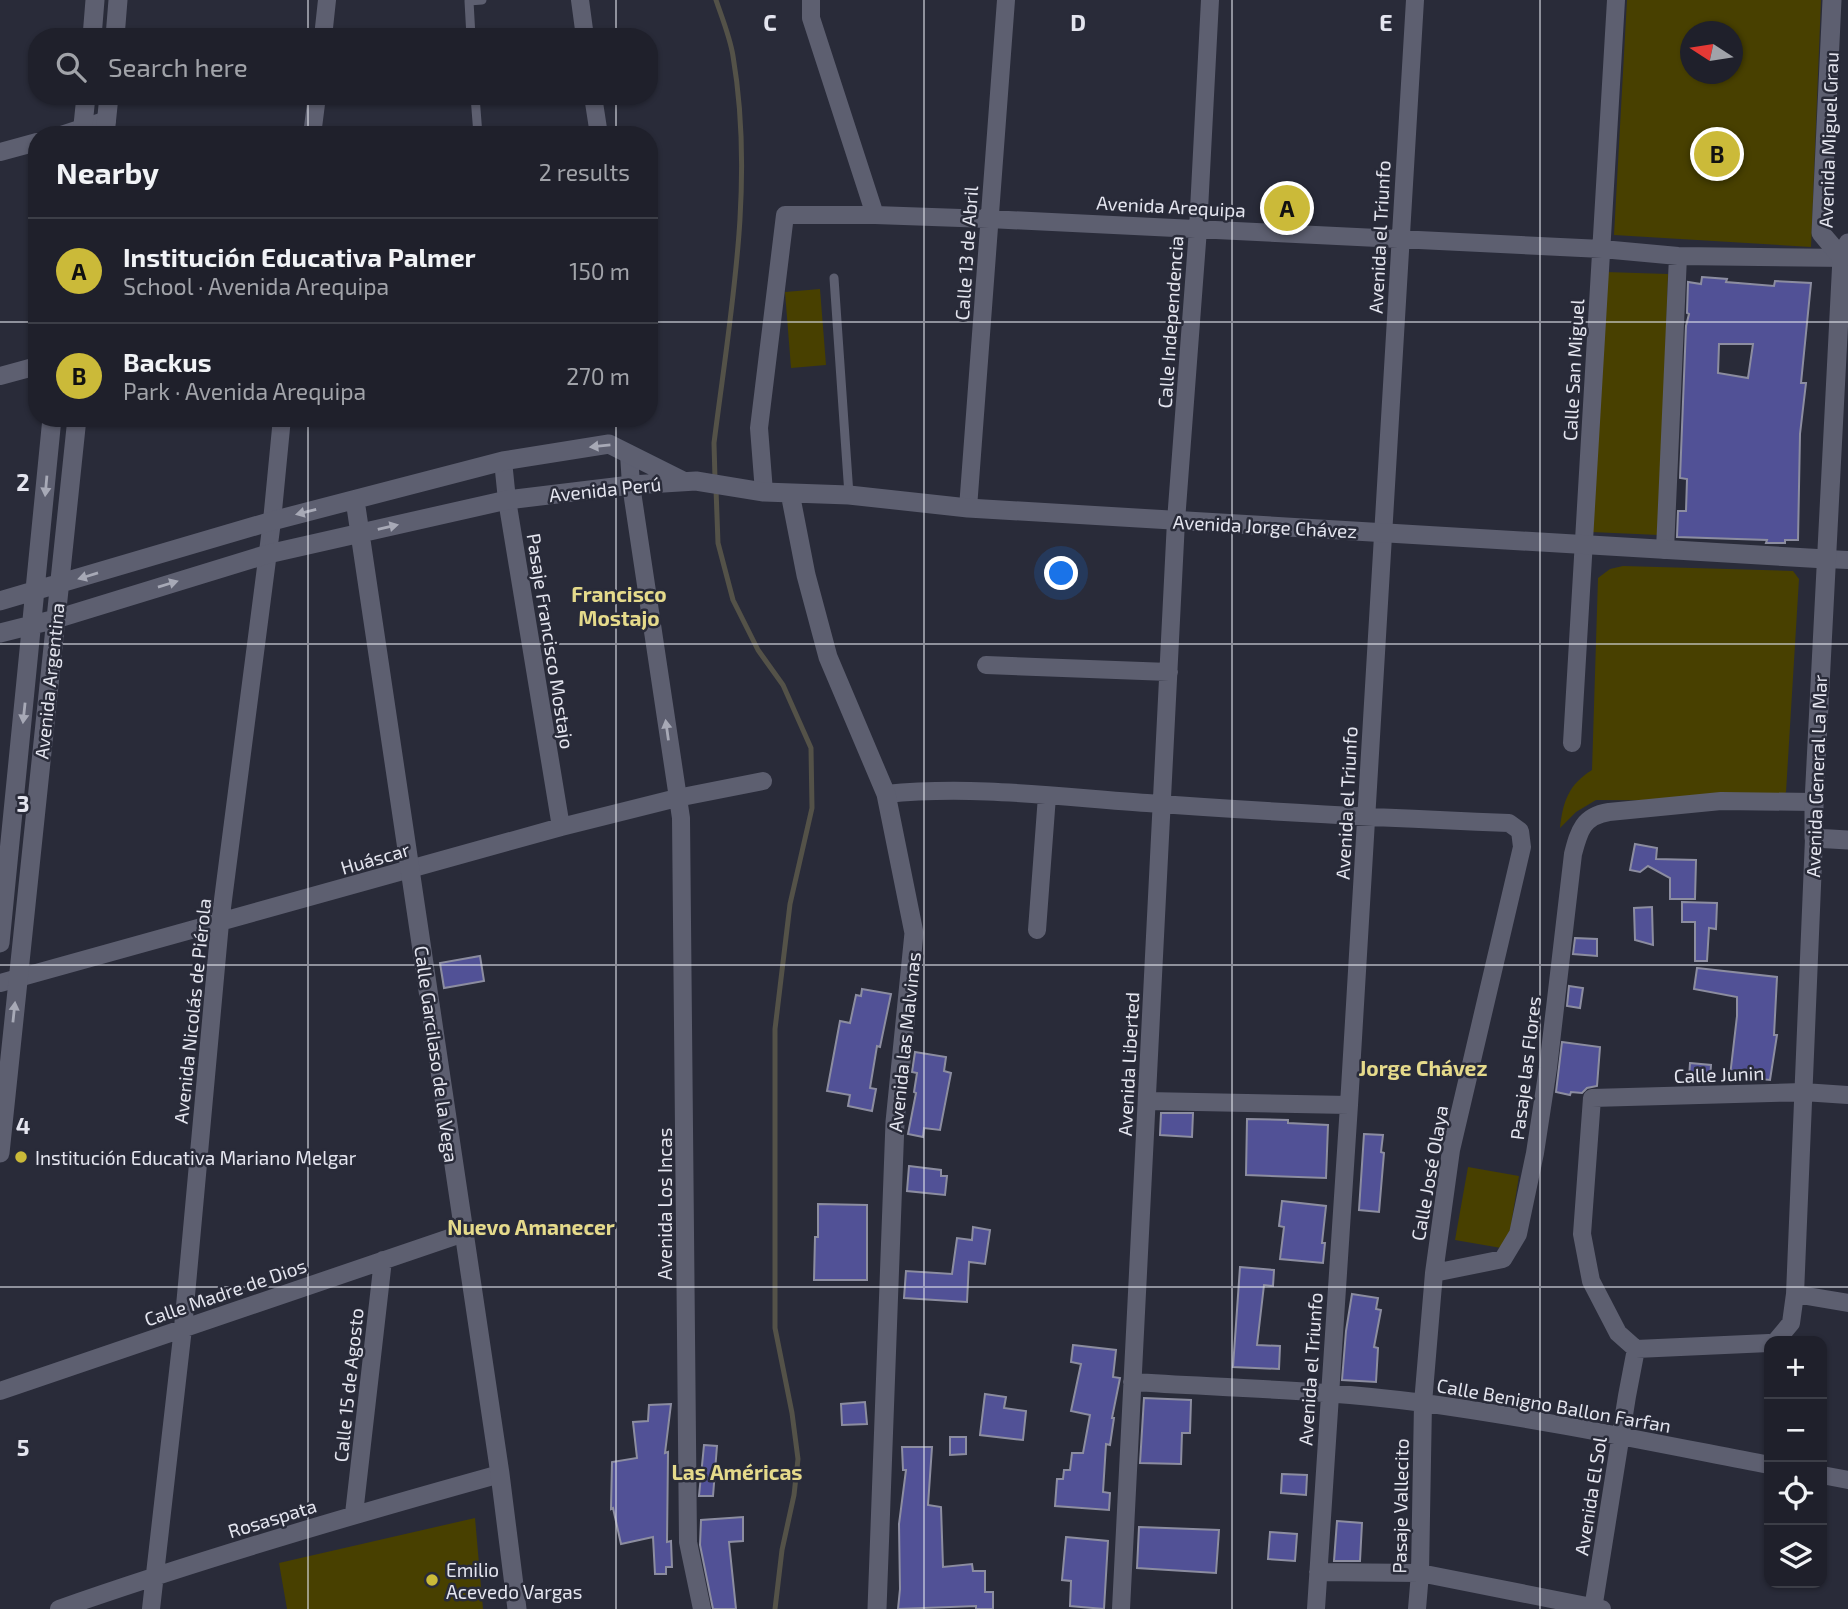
<!DOCTYPE html>
<meta charset="utf-8">
<style>
:root{--surface:#1f202b;--page:#272833;--text:#f1f3f6;--muted:#a1a3a9;--line:#3c3e47;--accent:#cbba39}
body{margin:0;font-family:"Exo 2",sans-serif;background:var(--page);color:var(--text)}
.controls{position:absolute;right:21px;bottom:21px;display:grid;overflow:hidden;border-radius:14px;box-shadow:0 2px 5px #0004}
.controls button{width:63px;height:63px;display:grid;place-items:center;padding:0;border:0;border-bottom:2px solid var(--line);background:var(--surface);color:var(--text);font:35px sans-serif}
.compass{position:absolute;left:1680px;top:21px;width:63px;height:63px;border-radius:50%;background:var(--surface);box-shadow:0 2px 5px #0004;rotate:282deg}
.you{position:absolute;left:1062px;top:574px;width:24px;height:24px;margin:-18px;border:5px solid #fff;border-radius:50%;background:#1a73e8;box-shadow:0 0 0 10px #1a73e833}
.badge{display:grid;place-items:center;width:46px;height:46px;border-radius:50%;background:var(--accent);color:#111;font-size:23px;font-weight:700}
.pin{position:absolute;translate:-50% -50%;border:4px solid #fff;box-shadow:0 2px 7px #0006}
.list{margin:0;padding:0;list-style:none}
h2{display:flex;justify-content:space-between;align-items:center;height:91px;margin:0;padding:0 28px;font-size:30px}
h2 small{font-size:23px;font-weight:400;color:var(--muted)}
.list li{display:grid;grid-template-columns:46px 1fr auto;gap:21px;align-items:center;box-sizing:border-box;height:105px;padding:0 28px;border-top:2px solid var(--line)}
.list b{display:block;font-size:26px;white-space:nowrap}
.list p{margin:0;font-size:23px;white-space:nowrap;color:var(--muted)}
.list em{font-size:23px;font-style:normal;color:var(--muted)}
.icon{flex:none;width:38px;height:38px;fill:none;stroke:currentColor;stroke-width:2;stroke-linecap:round;stroke-linejoin:round}
.map{position:relative;flex:none;width:1848px;height:1609px;overflow:hidden}
.search{position:absolute;background:var(--surface);box-shadow:0 2px 5px #0004;left:28px;top:28px;width:630px;height:77px;display:flex;align-items:center;gap:18px;box-sizing:border-box;padding:0 24px;border-radius:28px;color:var(--muted);font-size:26px}
.panel{position:absolute;background:var(--surface);box-shadow:0 2px 5px #0004;left:28px;top:126px;width:630px;height:301px;border-radius:28px}
.map>svg:first-child{display:block}
.green{fill:#484000;fill-rule:evenodd}
.lines{fill:none;stroke-linecap:round;stroke-linejoin:round}
.stream{stroke:#545248;stroke-width:5}
.building{fill:#515196;stroke:#8c8da0;stroke-width:2;fill-rule:evenodd}
.service{stroke:#5d5f70;stroke-width:9}
.minor{stroke:#5d5f70;stroke-width:18}
.tertiary{stroke:#5d5f70;stroke-width:19}
.oneway{fill:#a7a9b6}
.grid{fill:none;stroke:#e4e5ef;stroke-width:2;stroke-opacity:0.55}
.poi-dot{fill:#cbba39;stroke:#292b39;stroke-width:2.5}
.labels{text-anchor:middle;dominant-baseline:central;stroke-width:5;stroke-linejoin:round;paint-order:stroke}
.street-label{font-size:19px;fill:#e4e5ef;stroke:#292b39}
.poi-label{font-size:19px;fill:#e4e5ef;stroke:#292b39;text-anchor:start}
.neighbourhood-label{font-size:21px;font-weight:bold;fill:#e5da8b;stroke:#292b39}
.grid-label{font-size:23px;text-anchor:middle;font-weight:bold;fill:#e4e5ef;stroke:#292b39;stroke-width:5;stroke-linejoin:round;paint-order:stroke}
</style>
<div class="map">
<svg width="1848" height="1609" viewBox="0 0 1848 1609">
<rect width="100%" height="100%" fill="#292b39"/>
<!-- green -->
<path class="green" d="M1627,0H1821L1811,247L1614,235ZM1690,32H1732V74H1690Z
M1606,272L1668,274L1659,535L1591,532Z
M820,289L826,365L791,368L785,292Z
M1623,566L1793,571L1799,579L1786,792L1777,801L1596,800L1576,812L1560,828C1563,802 1568,785 1592,770L1598,578L1610,569Z
M1468,1167L1519,1176L1507,1249L1455,1240Z
M475,1518L483,1609H287L279,1563Z"/>
<g class="lines">
<!-- stream -->
<path class="stream" d="M715,479L714,443C730,315 755,185 733,56C730,37 722,18 716,0
M716,489L718,543L733,600L758,650L783,685L811,748L812,808L790,904L775,1029V1328L792,1413L798,1459L794,1495L782,1550L775,1609"/>
</g>
<!-- building -->
<path class="building" d="M1702,277L1727,279L1726,282L1774,286L1775,281L1811,283L1801,383H1806L1800,434L1798,540H1785V543H1766L1767,540L1677,537L1678,511H1686L1687,479L1680,478L1686,326L1689,314L1687,313L1688,282L1701,284ZM1719,344H1753L1748,378L1718,373Z
M1635,844L1657,848L1656,859L1696,860L1695,899H1670V878L1648,866L1640,872L1630,870Z
M1682,902L1717,903L1716,929L1709,928L1707,961H1695V922H1682Z
M1652,907L1653,945L1635,940L1634,908Z
M1575,938L1597,939V956L1573,954Z
M480,956L484,981L444,988L440,963Z
M1697,968L1777,977L1774,1035H1777L1770,1080L1730,1076L1737,1016V997L1694,989Z
M1569,986L1583,988L1580,1008L1567,1006Z
M862,989L891,994L880,1047L877,1046L870,1088L876,1089L872,1111L848,1106L850,1095L827,1091L840,1021L850,1023L856,995L861,996Z
M1562,1042L1600,1047L1597,1086L1587,1088L1582,1093L1571,1092L1570,1095L1556,1092Z
M915,1052L946,1057L944,1071L951,1073L940,1130L924,1128L923,1137L908,1134L916,1093L914,1092L917,1073L912,1072Z
M1690,1063L1711,1065L1710,1080L1689,1079Z
M1161,1113H1193L1192,1137L1160,1135Z
M1247,1119L1288,1120V1123L1328,1125L1326,1178L1246,1175Z
M1364,1134L1383,1135L1381,1152L1384,1153L1379,1212L1359,1210Z
M909,1166L941,1170V1176H947L945,1195L907,1191Z
M1282,1201L1326,1206L1322,1243H1325L1323,1263L1280,1259L1284,1227L1279,1226Z
M818,1204L867,1205V1280H814L815,1237H818Z
M973,1227L990,1230L985,1264L969,1262L967,1302L904,1298L906,1271L952,1274L957,1238L972,1240Z
M1240,1267L1274,1270L1273,1286L1264,1285L1257,1345L1280,1346L1279,1369L1233,1367Z
M1352,1294L1378,1298L1376,1309L1381,1310L1374,1347L1378,1348L1376,1382L1342,1380L1346,1331Z
M1073,1345L1116,1350L1113,1377L1120,1378L1112,1418H1114L1110,1445L1106,1444L1103,1492L1110,1493L1109,1510L1055,1506L1057,1479H1063L1064,1470H1070L1072,1453H1083L1090,1415L1071,1411L1081,1364L1071,1362Z
M985,1394L1006,1397L1004,1408L1026,1411L1023,1440L980,1435Z
M1144,1398L1191,1400L1190,1433H1182L1181,1464L1140,1463Z
M865,1402L867,1424L842,1425L841,1404Z
M671,1404L665,1453L668,1452L667,1542L671,1541L672,1567H666V1574H655L653,1537L621,1544L613,1508L611,1509L612,1462L637,1458L633,1422L648,1421L649,1405Z
M950,1437H966V1454L950,1455Z
M704,1445L717,1446L713,1496H699Z
M902,1447H932L928,1505L941,1507L943,1567L972,1564L973,1571H985V1592H993V1609H976V1606L898,1609L900,1589L899,1524L906,1470H903Z
M1282,1474L1307,1475L1306,1495L1281,1493Z
M743,1517V1541L729,1542L736,1609H713L700,1545L701,1520Z
M1337,1521L1362,1523L1360,1561H1334Z
M1139,1527L1219,1530L1216,1573L1137,1568Z
M1270,1532L1297,1534L1295,1561L1268,1559Z
M1066,1537L1108,1541L1104,1609L1070,1606L1071,1581L1062,1580Z"/>
<g class="lines">
<!-- service -->
<path class="service" d="M471,37L469,1L482,0
M475,96L478,135
M834,278L849,495"/>
<!-- minor -->
<path class="minor" d="M580,0L585,37
M811,0V18L875,215
M323,37L327,0
M593,96L599,135
M61,135L107,120
M312,135L317,96
M0,152L37,142
M0,376L37,366
M629,454L631,485L681,818L688,1542L702,1609
M503,461L507,500L561,827
M764,492L759,428L785,215H875L989,219L1602,249L1678,256L1848,258
M968,508L1006,0
M1665,550L1678,256
M1826,559L1848,560
M986,665L1169,672
M1572,743L1616,0
M886,794C973,785 1060,797 1147,803C1267,812 1388,818 1509,823L1520,831L1522,847L1451,1150L1434,1273L1423,1403L1420,1573L1417,1609
M1037,930L1047,796
M0,983L561,827L677,798L763,781
M1147,1101L1349,1105
M1434,1273L1503,1259L1518,1234L1535,1153L1548,1068L1573,854C1579,831 1583,816 1609,812L1721,801L1814,802
M1795,1294L1848,1303
M1776,1341L1791,1323L1795,1294L1814,838
M1769,1343L1636,1349L1618,1333L1591,1281L1582,1234L1592,1098L1803,1092L1848,1095
M1132,1382C1229,1388 1328,1390 1424,1403C1540,1419 1655,1443 1769,1465
M0,1391L464,1233
M1822,1475L1848,1480
M354,1514L383,1260
M1318,1572L1420,1573L1602,1609
M59,1609C204,1558 352,1515 500,1474
M151,1609L183,1328L220,923L272,521L282,418
M1121,1609L1176,521L1198,229L1210,0
M1316,1609L1349,1105L1415,0
M1593,1609L1627,1396L1636,1349"/>
<!-- tertiary -->
<path class="tertiary" d="M1832,0L1821,233L1842,258
M92,37L95,0
M115,37L118,0
M82,135L86,96
M105,135L109,96
M1848,243L1842,258L1814,802V838L1848,840
M790,493L806,575L828,657L886,794L914,933L895,1122L877,1609
M355,500L500,1474L517,1609
M0,601L272,521L503,461L609,444L683,481
M0,633L56,619L268,554L507,500L631,485L696,481L764,492L849,495L968,508L1826,559
M0,943L52,418
M0,1153L77,418"/>
</g>
<!-- one-way arrows -->
<defs><path id="oneway-solid" d="M-6-.8H1V-3.2L6.5 0L1 3.2V.8H-6Z" transform="scale(1.75)"/></defs>
<g class="oneway">
<use href="#oneway-solid" transform="translate(600 446) rotate(174)"/>
<use href="#oneway-solid" transform="translate(46 486) rotate(95)"/>
<use href="#oneway-solid" transform="translate(306 512) rotate(166)"/>
<use href="#oneway-solid" transform="translate(388 527) rotate(-13)"/>
<use href="#oneway-solid" transform="translate(88 576) rotate(163)"/>
<use href="#oneway-solid" transform="translate(168 584) rotate(-17)"/>
<use href="#oneway-solid" transform="translate(24 713) rotate(96)"/>
<use href="#oneway-solid" transform="translate(667 730) rotate(-98)"/>
<use href="#oneway-solid" transform="translate(14 1012) rotate(-84)"/>
</g>
<!-- grid -->
<path class="grid" d="M308,0V37M616,0V37M924,0V1609M1232,0V1609M1540,0V1609M308,96V135M616,96V135M0,322H37M649,322H1848M308,418V1609M616,418V1609M0,644H1848M0,965H1848M0,1287H1848"/>
<!-- markers -->
<g class="poi-dot">
<circle cx="21" cy="1157" r="7"/>
<circle cx="432" cy="1580" r="7"/>
</g>
<g class="labels">
<!-- street labels -->
<g class="street-label">
<text transform="translate(1828 140) rotate(-88)">Avenida Miguel Grau</text>
<text transform="translate(1171 206) rotate(3)">Avenida Arequipa</text>
<text transform="translate(1379 237) rotate(-87)">Avenida el Triunfo</text>
<text transform="translate(966 253) rotate(-86)">Calle 13 de Abril</text>
<text transform="translate(1170 322) rotate(-86)">Calle Independencia</text>
<text transform="translate(1573 370) rotate(-87)">Calle San Miguel</text>
<text transform="translate(605 489) rotate(-6)">Avenida Perú</text>
<text transform="translate(1265 526) rotate(3)">Avenida Jorge Chávez</text>
<text transform="translate(551 641) rotate(81)">Pasaje Francisco Mostajo</text>
<text transform="translate(49 681) rotate(-84)">Avenida Argentina</text>
<text transform="translate(1816 776) rotate(-88)">Avenida General La Mar</text>
<text transform="translate(1346 803) rotate(-87)">Avenida el Triunfo</text>
<text transform="translate(375 858) rotate(-16)">Huáscar</text>
<text transform="translate(192 1011) rotate(-84)">Avenida Nicolás de Piérola</text>
<text transform="translate(904 1042) rotate(-84)">Avenida las Malvinas</text>
<text transform="translate(437 1054) rotate(82)">Calle Garcilaso de la Vega</text>
<text transform="translate(1128 1064) rotate(-87)">Avenida Liberted</text>
<text transform="translate(1525 1068) rotate(-83)">Pasaje las Flores</text>
<text transform="translate(1719 1074) rotate(-2)">Calle Junin</text>
<text transform="translate(1429 1173) rotate(-80)">Calle José Olaya</text>
<text transform="translate(664 1204) rotate(-90)">Avenida Los Incas</text>
<text transform="translate(225 1292) rotate(-19)">Calle Madre de Dios</text>
<text transform="translate(1310 1369) rotate(-86)">Avenida el Triunfo</text>
<text transform="translate(348 1385) rotate(-84)">Calle 15 de Agosto</text>
<text transform="translate(1554 1405) rotate(10)">Calle Benigno Ballon Farfan</text>
<text transform="translate(1590 1496) rotate(-81)">Avenida El Sol</text>
<text transform="translate(1400 1506) rotate(-89)">Pasaje Vallecito</text>
<text transform="translate(272 1518) rotate(-17)">Rosaspata</text>
</g>
<!-- poi labels -->
<g class="poi-label">
<text x="35" y="1157">Institución Educativa Mariano Melgar</text>
<text x="446" y="1569">Emilio<tspan x="446" dy="22">Acevedo Vargas</tspan></text>
</g>
<!-- neighbourhood labels -->
<g class="neighbourhood-label">
<text x="619" y="593">Francisco<tspan x="619" dy="24">Mostajo</tspan></text>
<text x="1423" y="1067">Jorge Chávez</text>
<text x="531" y="1226">Nuevo Amanecer</text>
<text x="737" y="1471">Las Américas</text>
</g>
</g>
<g class="grid-label">
<text x="770" y="31">C</text>
<text x="1078" y="31">D</text>
<text x="1386" y="31">E</text>
<text x="23" y="491">2</text>
<text x="23" y="812">3</text>
<text x="23" y="1134">4</text>
<text x="23" y="1456">5</text>
</g>
</svg>
<div class="controls">
<button>+</button>
<button>−</button>
<button><svg class="icon" aria-label="locate" viewBox="0 0 24 24"><circle cx="12" cy="12" r="6"/><path d="M12 2v4M12 18v4M2 12h4M18 12h4"/></svg></button>
<button><svg class="icon" aria-label="layers" viewBox="0 0 24 24"><path d="M12 4l9 5-9 5-9-5zM3 14l9 5 9-5"/></svg></button>
</div>
<svg class="compass" viewBox="-18 -18 36 36"><path d="M0-13l5 13h-10z" fill="#e53935"/><path d="M0 13l5-13h-10z" fill="#a1a3a9"/></svg>
<div class="you"></div>
<div class="pin badge" style="left:1287px;top:208px">A</div>
<div class="pin badge" style="left:1717px;top:154px">B</div>
<div class="search"><svg class="icon" aria-label="search" viewBox="0 0 24 24"><circle cx="10" cy="10" r="6"/><path d="M15 15l6 6"/></svg>Search here</div>
<section class="panel">
<h2>Nearby<small>2 results</small></h2>
<ul class="list">
<li><span class="badge">A</span><div><b>Institución Educativa Palmer</b><p>School · Avenida Arequipa</p></div><em>150 m</em></li>
<li><span class="badge">B</span><div><b>Backus</b><p>Park · Avenida Arequipa</p></div><em>270 m</em></li>
</ul>
</section>
</div>
